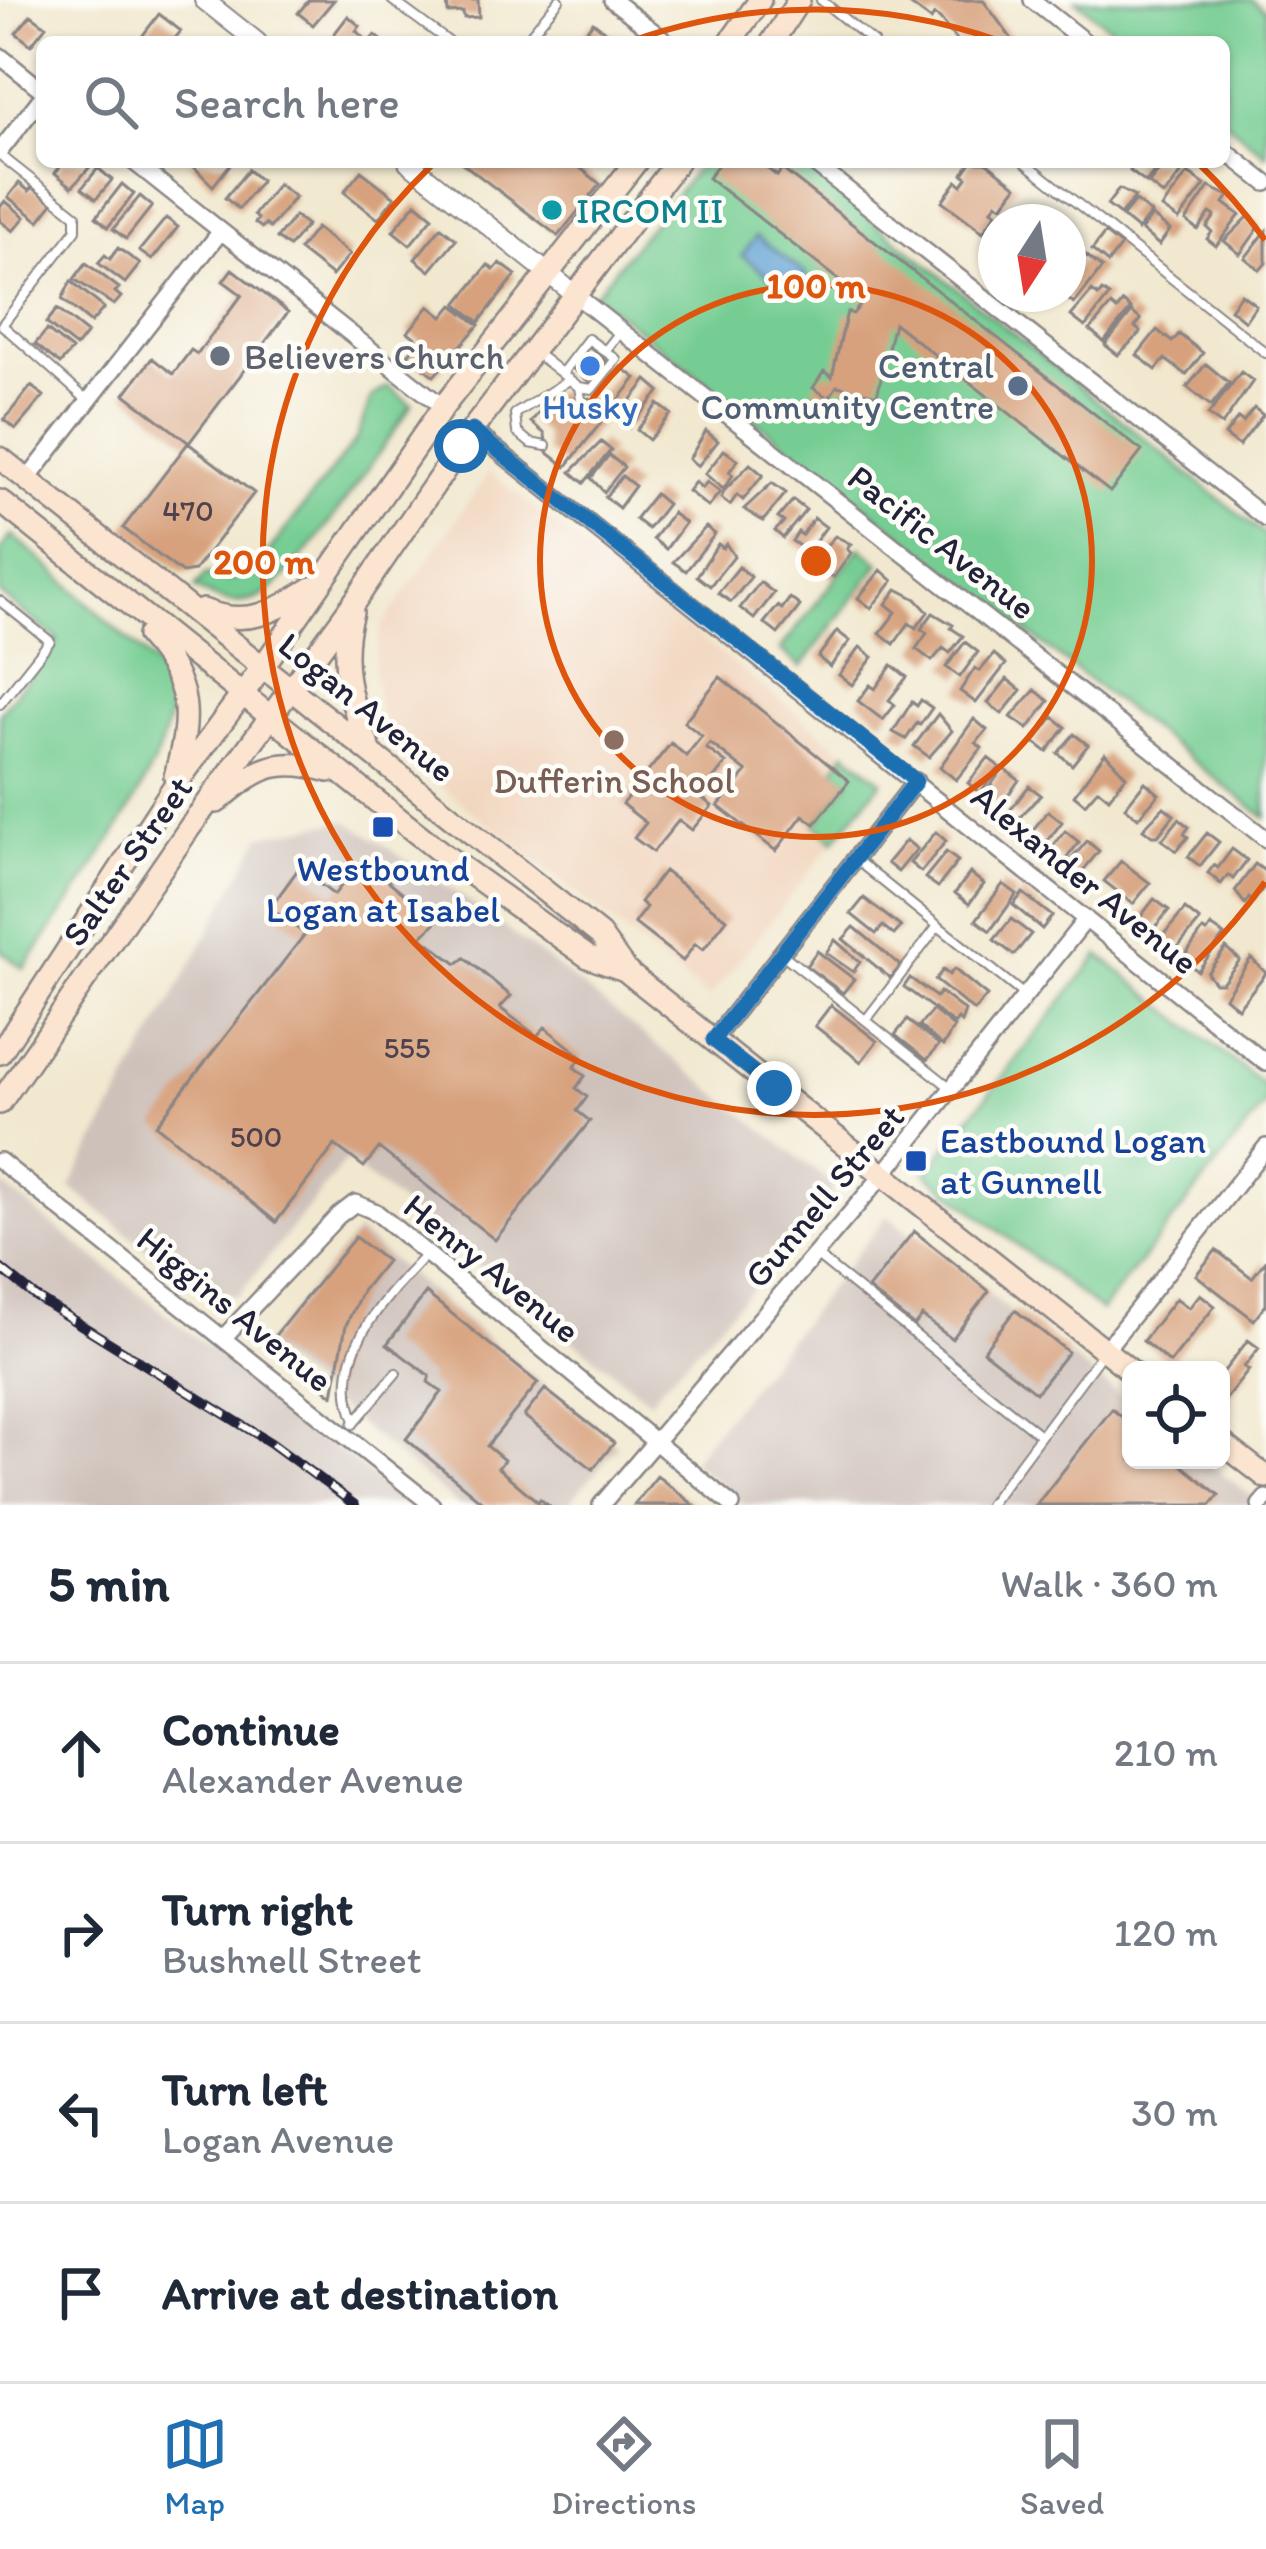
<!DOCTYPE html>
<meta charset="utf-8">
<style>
:root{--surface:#fff;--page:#f2f2f3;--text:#1f2937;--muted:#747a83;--line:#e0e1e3;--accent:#1f6fb2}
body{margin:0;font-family:Itim,sans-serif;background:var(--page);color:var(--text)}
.controls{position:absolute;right:36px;bottom:36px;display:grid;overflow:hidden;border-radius:18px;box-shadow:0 3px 9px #0004}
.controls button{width:108px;height:108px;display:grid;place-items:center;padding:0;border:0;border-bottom:3px solid var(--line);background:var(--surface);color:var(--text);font:60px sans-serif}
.compass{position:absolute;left:978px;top:204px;width:108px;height:108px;border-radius:50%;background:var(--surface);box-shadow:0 3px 9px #0004;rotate:192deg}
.stop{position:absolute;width:36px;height:36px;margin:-27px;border:9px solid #1f6fb2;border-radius:50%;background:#fff}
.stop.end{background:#1f6fb2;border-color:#fff;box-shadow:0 3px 12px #0008}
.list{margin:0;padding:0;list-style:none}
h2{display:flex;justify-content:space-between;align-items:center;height:156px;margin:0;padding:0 48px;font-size:51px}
h2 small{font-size:39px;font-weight:400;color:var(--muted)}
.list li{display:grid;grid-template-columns:78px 1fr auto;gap:36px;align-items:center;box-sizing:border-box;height:180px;padding:0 48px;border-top:3px solid var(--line)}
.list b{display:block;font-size:45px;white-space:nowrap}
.list p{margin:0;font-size:39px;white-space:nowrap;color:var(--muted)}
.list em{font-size:39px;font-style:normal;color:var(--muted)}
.icon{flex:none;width:66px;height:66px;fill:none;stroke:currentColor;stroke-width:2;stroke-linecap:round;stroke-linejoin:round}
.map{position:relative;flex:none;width:1266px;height:1505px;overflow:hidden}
.search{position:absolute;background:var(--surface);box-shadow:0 3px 9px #0004;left:36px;right:36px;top:36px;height:132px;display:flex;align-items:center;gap:30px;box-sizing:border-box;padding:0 42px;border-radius:18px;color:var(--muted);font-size:45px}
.sheet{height:876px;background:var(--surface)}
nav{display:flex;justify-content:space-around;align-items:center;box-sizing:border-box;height:168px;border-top:3px solid var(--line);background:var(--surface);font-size:33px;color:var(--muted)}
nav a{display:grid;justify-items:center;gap:6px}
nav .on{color:var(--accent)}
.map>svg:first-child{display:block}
.built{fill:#f1d5bd}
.industrial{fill:#cec1ba}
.green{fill:#76cd93;stroke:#4c7867;stroke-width:3}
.water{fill:#62a2d5;stroke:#426288;stroke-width:3}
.building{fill:#d7a17d}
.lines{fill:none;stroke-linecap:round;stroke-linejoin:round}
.service-casing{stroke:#8a8585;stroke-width:12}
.minor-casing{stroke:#8a8585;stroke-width:20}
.tertiary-casing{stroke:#8a8585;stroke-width:22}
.secondary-casing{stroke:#8a8585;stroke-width:26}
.service{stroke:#fff;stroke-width:8}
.minor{stroke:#fff;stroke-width:15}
.tertiary{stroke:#fff;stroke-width:18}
.secondary{stroke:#fce5d0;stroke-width:21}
.rail-casing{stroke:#22223b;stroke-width:10}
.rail{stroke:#fdfcf7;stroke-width:6;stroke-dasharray:18;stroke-linecap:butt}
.route{stroke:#1f6fb2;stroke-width:15}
.ring{fill:none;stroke:#de560e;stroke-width:6}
.culture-dot{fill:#0f9aa8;stroke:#fdfcf7;stroke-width:4.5}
.worship-dot{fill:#6b7280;stroke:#fdfcf7;stroke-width:4.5}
.shop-dot{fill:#3f7fe0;stroke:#fdfcf7;stroke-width:4.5}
.service-dot{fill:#5c6f8a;stroke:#fdfcf7;stroke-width:4.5}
.education-dot{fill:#8d6e63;stroke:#fdfcf7;stroke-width:4.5}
.transit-dot{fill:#1a4fb4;stroke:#fdfcf7;stroke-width:4.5}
.labels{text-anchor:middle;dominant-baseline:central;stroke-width:9;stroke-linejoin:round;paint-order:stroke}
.number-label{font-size:30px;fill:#4f424c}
.culture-label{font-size:36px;fill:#0d838f;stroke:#fdfcf7;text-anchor:start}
.worship-label{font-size:36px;fill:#5b616d;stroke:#fdfcf7;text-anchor:start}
.service-label{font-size:36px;fill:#4e5e75;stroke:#fdfcf7;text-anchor:end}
.shop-label{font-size:36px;fill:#366cbe;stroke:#fdfcf7}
.street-label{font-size:36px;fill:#22223b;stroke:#fdfcf7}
.education-label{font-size:36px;fill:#785e54;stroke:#fdfcf7}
.transit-label{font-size:36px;fill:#164399;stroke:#fdfcf7}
.centre{fill:#de560e;stroke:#fdfcf7;stroke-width:6}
.ring-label{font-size:36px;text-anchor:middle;font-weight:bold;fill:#de560e;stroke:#fdfcf7;stroke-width:9;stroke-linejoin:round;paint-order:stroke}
</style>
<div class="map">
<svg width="1266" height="1505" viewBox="0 0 1266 1505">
<rect width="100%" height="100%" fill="#fdfcf7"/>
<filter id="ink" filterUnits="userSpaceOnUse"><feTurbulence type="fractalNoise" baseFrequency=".00833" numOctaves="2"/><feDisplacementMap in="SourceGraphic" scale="24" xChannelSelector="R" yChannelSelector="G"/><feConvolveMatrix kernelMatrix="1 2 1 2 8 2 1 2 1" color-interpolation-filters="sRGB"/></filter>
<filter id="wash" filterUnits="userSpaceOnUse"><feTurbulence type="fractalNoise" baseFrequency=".004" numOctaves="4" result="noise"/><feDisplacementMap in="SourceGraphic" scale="48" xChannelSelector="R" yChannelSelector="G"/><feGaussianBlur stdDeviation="2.7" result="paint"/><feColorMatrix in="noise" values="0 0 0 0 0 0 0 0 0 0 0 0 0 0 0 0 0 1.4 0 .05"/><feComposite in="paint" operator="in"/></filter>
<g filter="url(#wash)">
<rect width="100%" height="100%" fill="#f1e8cf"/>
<!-- built -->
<path class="built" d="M489,472L882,781L709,998L433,780L387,727L379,711L373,664L382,626Z"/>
<!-- industrial -->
<path class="industrial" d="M346,820L464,898L557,967L833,1185L829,1204L649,1400L346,1160L238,1296L198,1290L70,1187L261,836Z
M0,1183L408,1505H0Z
M887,1216L1131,1404V1460H1205L1263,1505H745L691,1461Z
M357,1232L618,1446L567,1505H458L263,1346Z"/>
<!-- green -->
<path class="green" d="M1076,0H1252L1266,11V155L1224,120V42H1128Z
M702,162H799L1266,536V818L594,295Z
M388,386L412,405C383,445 294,585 256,599C233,607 215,599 195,588L206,574L230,580L253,572L357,438L371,398Z
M12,535C46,562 75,591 107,621C128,642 158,659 168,689C187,750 60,914 24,969L0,950V713L58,640L0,594V550Z
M860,547L880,563L801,667L780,650Z
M846,752L882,781L834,841L815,824L849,782L834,769Z
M1099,955L1266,1087V1103L1101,1311L926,1173Z"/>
<!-- water -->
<path class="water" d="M756,236L807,275L792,294L742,256Z"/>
<g id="blocks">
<!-- building -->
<path class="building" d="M309,0H334L313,25L298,13Z
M447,0H478L479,17L464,18L463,12L448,13Z
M904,0H983L1014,42H958L940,19L934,15L931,20Z
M159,14L181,31L172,42H152L143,35Z
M31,15L46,26L31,45L16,33Z
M348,16L360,26L356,31L369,42L375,35L384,42H335L331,38Z
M593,22L619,42H570L575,36L578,41Z
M64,162H82L89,168L72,187L55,173Z
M189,162H232L213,186Z
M461,162H573L600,184L558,236Z
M720,162H759L777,176L782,169L1142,451L1110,492L894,323L877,395L837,386L829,398L813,388L824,371L832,377L847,312L853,314L864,300L708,178Z
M971,162H986L1017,186L1002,206L997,203L992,209L997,213L983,232L942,201L957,181L962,185L967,177L963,174Z
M1137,162H1162L1146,183L1130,171Z
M1166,162H1173L1184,170L1164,196L1149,184Z
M98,168L112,180L96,199L82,188Z
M248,170L261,181L239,209L225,198Z
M361,171L395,197L378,219L344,192Z
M1188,173L1205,185L1179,220L1162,208Z
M19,183L29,191L32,187L53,203L39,221L8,197Z
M122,184L134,194L108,227L96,217Z
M278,184L295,197L270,228L265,224L262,228L255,223L258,219L254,215Z
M1209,187L1229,196L1224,203L1240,215L1216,246L1207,239L1212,232L1207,227L1215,216L1210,213L1198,230L1186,221Z
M1119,189L1135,197L1120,215L1107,205Z
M140,196L152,206L126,239L113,229Z
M5,201L25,217L13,231L0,221V207Z
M1135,201L1151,213L1138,230L1122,217Z
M416,203L433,217L410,245L393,231Z
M295,216L307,225L289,247L277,238Z
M1152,216L1170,230L1159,245L1141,230Z
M1249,216L1260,226L1240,254L1224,241Z
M166,218L178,227L152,260L139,251Z
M441,227L456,239L430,271L415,259Z
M316,228L350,254L332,276L299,250Z
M1266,231V263L1260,270L1245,258Z
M1105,233L1121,246L1108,263L1092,250Z
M118,248L140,264L125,283L98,263L105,255L110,259Z
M1086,255L1102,268L1074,304L1062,294H1068V279Z
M86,263L119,288L115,292L121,297L114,305L74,279Z
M500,263L516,275L479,322L457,304L488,265L494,270Z
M232,269L288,312L189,443L125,394L152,358L173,374L191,350L197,354L242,295L223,281Z
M71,281L104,308L91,323L62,299Z
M1092,291L1098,296L1102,291L1109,296L1085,327L1071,316Z
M1241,294L1256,305L1245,321L1230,309Z
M1123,302L1131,309L1104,342L1090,330L1111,305L1117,310Z
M453,305L479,325L434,376L408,355L417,343L429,352L431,350L408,332L429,306L443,317Z
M57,309L87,333L76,347L46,323Z
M1132,312L1141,320L1135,327L1141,332L1118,355L1105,345Z
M47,330L72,350L60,364L35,344Z
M1157,330L1172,342L1179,334L1203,353L1186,375L1165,359L1156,370L1137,355Z
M589,347L609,364L592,384L572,368Z
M1206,364L1229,383L1211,406L1187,387Z
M621,367L636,378L566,467L547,452L545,434L531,422L557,390L571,401L590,398L594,401Z
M1241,372L1253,381L1222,425L1208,415Z
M647,380L660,391L629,428L617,418Z
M31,386L44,396L16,429L4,420Z
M658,404L671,414L649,440L637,430Z
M1254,408L1263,415L1239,446L1225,435L1238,418L1243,422Z
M706,431L718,441L698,466L689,459Z
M601,442L611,450L584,483L571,472Z
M188,443L254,493L194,571L182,573L123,528Z
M724,450L738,460L729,472L733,475L723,489L705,474Z
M609,455L624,467L604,492L591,478Z
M750,464L763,475L743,500L737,495L730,505L721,498L724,491Z
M622,476L635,486L619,508L605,497Z
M695,482L702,488L707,482L720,492L708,507L688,491Z
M772,483L786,493L763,521L744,509Z
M655,494L667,504L648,529L635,519Z
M793,500L806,510L783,538L775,531L784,522L778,518Z
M672,513L685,523L666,549L653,539Z
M814,518L826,527L808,552L792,541L798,532L802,535Z
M706,527L715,534L686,571L673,562Z
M835,536L851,544L847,549L851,553L834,577L814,567L817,563L813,560Z
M718,544L723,548L726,544L734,556L710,586L697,576Z
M739,567L751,577L731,602L718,593Z
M881,570L893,581L871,608L858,598Z
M760,582L774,593L754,619L740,608Z
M897,589L916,599L928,612L916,628L909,623L894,644L880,633L896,612L886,604Z
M790,598L800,606L778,634L764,623L778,606L782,609Z
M933,613L953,625L951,628L963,636L950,653L943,648L932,661L916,649L927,633L921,629Z
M837,631L850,641L830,667L818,657Z
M965,642L978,652L960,677L946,667Z
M860,647L873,657L852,685L839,675Z
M994,654L1006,664L976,703L960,691L975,668L980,671Z
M892,665L907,677L889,700L895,705L883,720L858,701L870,685L875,689Z
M720,677L849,781L815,824L803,815L776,851L718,806L747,772L710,743L706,748L726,763L706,788L701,785L695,792L712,806L692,830L679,820L653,852L634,838L646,823L622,804L671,743L686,756L702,736L684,722Z
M1007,679L1021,690L1002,714L988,703Z
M1035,690L1049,701L1028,729L1011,717Z
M921,700L932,708L920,725L917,723L906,739L893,732L912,702L917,706Z
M938,714L952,731L929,757L914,746Z
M1053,717L1066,727L1047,752L1034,742Z
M974,719L987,730L976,743L982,748L956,780L940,767Z
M1074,734L1088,745L1072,765L1058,753Z
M1105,753L1126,776L1109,798L1098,789L1085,804L1074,795Z
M988,758L1000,767L980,793L968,783Z
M1003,768L1019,780L1000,807L992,801L988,806L980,800Z
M1145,782L1159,794L1138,818L1125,807Z
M1029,786L1041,795L1019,818L1010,810Z
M1164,807L1174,815L1158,836H1152L1143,829Z
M1048,811L1062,822L1045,844L1031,832Z
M1179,819L1189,827L1184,834L1188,837L1176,851L1162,840Z
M1065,831L1079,842L1064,862L1049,851Z
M936,832L946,841L921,872L910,863Z
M1207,833L1219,842L1200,866L1188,857Z
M906,840L917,849L898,872L887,863Z
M1087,841L1099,851L1077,878L1064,868Z
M1232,849L1247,860L1233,879L1228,875L1221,884L1208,873L1214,865L1218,868Z
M946,852L958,861L938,887L925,878Z
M362,859L437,921L421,937L457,964L465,958L511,996L500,1008L537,1036L545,1027L582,1057L574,1067L585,1076L576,1088L587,1097L577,1111L590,1121L495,1240L379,1148L364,1167L335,1145L276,1222L156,1125L305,934L270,908L299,868L334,895Z
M1121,861L1150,883L1133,904L1104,881Z
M1255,864L1266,872V884L1253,902L1249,898L1245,904L1235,891Z
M664,871L727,919L703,950L695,944L683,961L634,923L646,907L640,902Z
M970,873L984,884L969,904L955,893Z
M1003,884L1017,894L990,931L976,920Z
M1023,893L1052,916L1042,929L1013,905Z
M864,898L901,927L894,935L883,926L876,934L851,914Z
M1154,899L1169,910L1152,931L1138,920Z
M1185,909L1200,921L1174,952L1159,941Z
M1011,919L1031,934L1014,955L994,940Z
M1211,926L1224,935L1198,971L1182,960L1203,930L1207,932Z
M854,927L901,966L890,978L843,939Z
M835,940L860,962L853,972L826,953Z
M1226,948L1240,960L1222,983H1215L1207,973Z
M817,951L854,979L843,993L806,966Z
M1251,958L1266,973L1238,1008L1225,997Z
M954,969L987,996L974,1011L935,980L943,970L949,975Z
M910,978L936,997L940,992L965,1011L961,1022L958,1019L954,1024L904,987Z
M831,1005L877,1041L861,1062L815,1026Z
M933,1010L954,1027L943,1046L919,1026Z
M907,1020L939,1045L927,1060L895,1035Z
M914,1231L989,1291L952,1339L922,1316L914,1326L868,1289Z
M355,1237L386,1261L362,1291L346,1325L333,1395L268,1344Z
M1216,1250L1252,1278L1266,1260V1305L1254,1320L1196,1275Z
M426,1293L538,1383L487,1446L504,1460L498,1468L538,1502L540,1499L548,1505H486L406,1439L442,1392L428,1382L430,1376L387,1344Z
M1200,1294L1215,1306L1170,1363L1143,1341L1176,1298L1189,1308Z
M1015,1310L1068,1352L1036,1393L983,1351Z
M1248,1340L1259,1348L1244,1367L1249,1370L1221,1405V1375Z
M545,1389L614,1443L593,1469L524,1416Z
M1112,1409L1131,1424V1460H1175L1219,1495L1211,1505H1036Z
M657,1476L694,1505H634Z"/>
</g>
</g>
<g filter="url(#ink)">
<use href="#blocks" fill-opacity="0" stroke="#8a8585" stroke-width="3"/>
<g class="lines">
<defs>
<path id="service" d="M392,0L449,42
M821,0L873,42
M524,42L559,0
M0,155L76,215V230L2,325L87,400
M1025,162L1266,353
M537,354L579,387L592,389L616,359L605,351
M562,373L588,339L605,351L620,332
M579,387L581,399
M546,446L530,443L517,432L515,414L569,380
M0,601L50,641L0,704
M855,859L1024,995
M781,953L951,1088
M866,1020L938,926
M817,1256L1040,1435
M355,1421C327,1356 384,1299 426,1255
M353,1424L396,1373
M989,1505L1103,1352"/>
<path id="minor" d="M612,0L667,42
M1032,0L1085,42
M0,56L42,90
M1224,150L1266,183
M0,151L42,97
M134,162L443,407
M812,162L1266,519
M573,293L1266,839
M472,430L1266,1063
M27,480L221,231
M713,1040L916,781
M0,1161L432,1505
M224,1337L338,1216L355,1203L376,1212L732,1505
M1105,1350L1266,1147
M601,1505L883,1175L1086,919
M1260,1505L1266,1498"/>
<path id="tertiary" d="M204,0L257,42
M408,162L573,293"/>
<path id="secondary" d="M730,42L760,0
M772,42L799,0
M0,458L600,935L626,971L1131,1371
M0,501L443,854L588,957L625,970
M203,610C247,628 274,612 312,588
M352,612C338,662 350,704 370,750
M148,636C193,685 191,716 175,777
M217,802C257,768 276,756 329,771
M0,1053L173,788L264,665L443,407L636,162
M0,1103L190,827L355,601L472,430L677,162
M1221,1442L1266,1477"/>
</defs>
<!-- service casing -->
<use href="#service" class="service-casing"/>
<!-- minor casing -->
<use href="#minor" class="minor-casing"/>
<!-- tertiary casing -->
<use href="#tertiary" class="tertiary-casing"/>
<!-- secondary casing -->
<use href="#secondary" class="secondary-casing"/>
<!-- service -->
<use href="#service" class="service"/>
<!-- minor -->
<use href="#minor" class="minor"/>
<!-- tertiary -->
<use href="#tertiary" class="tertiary"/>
<!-- secondary -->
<use href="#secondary" class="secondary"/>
<defs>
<path id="rail" d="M0,1268L36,1297L271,1443L355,1505"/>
</defs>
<!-- rail casing -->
<use href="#rail" class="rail-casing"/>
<!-- rail -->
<use href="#rail" class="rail"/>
</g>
</g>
<g class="lines" filter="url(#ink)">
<!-- route -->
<path class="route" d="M461,446L472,430L916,781L713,1040L774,1088"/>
</g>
<!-- distance rings -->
<g class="ring">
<circle cx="816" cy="561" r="276"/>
<path d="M1265 882A552 552 0 1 1 433 164M632 41A552 552 0 0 1 1000 41M1199 164A552 552 0 0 1 1265 240"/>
</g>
<!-- markers -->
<circle class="culture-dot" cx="552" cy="210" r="12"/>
<circle class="worship-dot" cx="220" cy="356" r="12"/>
<circle class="shop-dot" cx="590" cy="366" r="12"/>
<circle class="service-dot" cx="1018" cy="386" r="12"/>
<circle class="education-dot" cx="614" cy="740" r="12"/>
<g class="transit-dot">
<rect x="371" y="815" width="24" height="24" rx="6"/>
<rect x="904" y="1149" width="24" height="24" rx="6"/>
</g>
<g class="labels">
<!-- number labels -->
<g class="number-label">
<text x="188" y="510">470</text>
<text x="407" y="1047">555</text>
<text x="256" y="1136">500</text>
</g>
<!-- culture labels -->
<g class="culture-label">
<text x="576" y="210">IRCOM II</text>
</g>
<!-- worship labels -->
<g class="worship-label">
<text x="244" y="356">Believers Church</text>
</g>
<!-- service labels -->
<g class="service-label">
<text x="994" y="365">Central<tspan x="994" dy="41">Community Centre</tspan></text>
</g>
<!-- shop labels -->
<g class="shop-label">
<text x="590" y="406">Husky</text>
</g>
<!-- street labels -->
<g class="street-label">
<text transform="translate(942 542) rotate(38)">Pacific Avenue</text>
<text transform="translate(367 707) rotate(39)">Logan Avenue</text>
<text transform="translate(127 861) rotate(-55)">Salter Street</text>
<text transform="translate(1085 879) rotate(39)">Alexander Avenue</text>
<text transform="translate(824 1196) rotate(-50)">Gunnell Street</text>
<text transform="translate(492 1268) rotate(39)">Henry Avenue</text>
<text transform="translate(235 1309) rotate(39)">Higgins Avenue</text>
</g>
<!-- education labels -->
<g class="education-label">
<text x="614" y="780">Dufferin School</text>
</g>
<!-- transit labels -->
<g class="transit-label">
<text x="383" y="868">Westbound<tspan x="383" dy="41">Logan at Isabel</tspan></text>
<text x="940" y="1140" text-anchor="start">Eastbound Logan<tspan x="940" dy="41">at Gunnell</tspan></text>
</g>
</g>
<circle cx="816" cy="561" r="18" class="centre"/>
<g class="ring-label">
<text x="816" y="298">100 m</text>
<text x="264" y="574">200 m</text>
</g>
</svg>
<div class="controls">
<button><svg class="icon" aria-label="locate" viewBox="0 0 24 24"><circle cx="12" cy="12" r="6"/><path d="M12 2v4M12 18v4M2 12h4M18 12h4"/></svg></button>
</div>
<svg class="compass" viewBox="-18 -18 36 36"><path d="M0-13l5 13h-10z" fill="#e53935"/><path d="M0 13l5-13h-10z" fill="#747a83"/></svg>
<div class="stop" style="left:461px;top:446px"></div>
<div class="stop end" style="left:774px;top:1088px"></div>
<div class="search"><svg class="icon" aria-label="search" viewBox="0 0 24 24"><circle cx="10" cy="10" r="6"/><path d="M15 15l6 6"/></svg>Search here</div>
</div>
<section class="sheet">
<h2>5 min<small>Walk · 360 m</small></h2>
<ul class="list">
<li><svg class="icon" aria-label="ahead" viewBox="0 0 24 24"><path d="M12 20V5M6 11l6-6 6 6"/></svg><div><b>Continue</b><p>Alexander Avenue</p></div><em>210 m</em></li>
<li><svg class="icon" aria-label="right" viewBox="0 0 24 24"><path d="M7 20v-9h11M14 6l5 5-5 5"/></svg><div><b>Turn right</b><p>Bushnell Street</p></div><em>120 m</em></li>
<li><svg class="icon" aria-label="left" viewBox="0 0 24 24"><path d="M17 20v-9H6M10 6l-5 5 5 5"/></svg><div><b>Turn left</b><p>Logan Avenue</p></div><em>30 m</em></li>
<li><svg class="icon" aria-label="arrive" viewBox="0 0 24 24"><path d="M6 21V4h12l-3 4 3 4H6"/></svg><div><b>Arrive at destination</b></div></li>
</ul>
</section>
<nav>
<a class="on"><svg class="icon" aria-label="map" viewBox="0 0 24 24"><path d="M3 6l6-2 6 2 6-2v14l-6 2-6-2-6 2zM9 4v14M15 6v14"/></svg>Map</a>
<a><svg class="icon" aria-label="directions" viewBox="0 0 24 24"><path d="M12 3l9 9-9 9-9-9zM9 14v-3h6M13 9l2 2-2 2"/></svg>Directions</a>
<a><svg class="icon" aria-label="saved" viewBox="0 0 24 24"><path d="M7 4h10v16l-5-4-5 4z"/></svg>Saved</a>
</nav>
